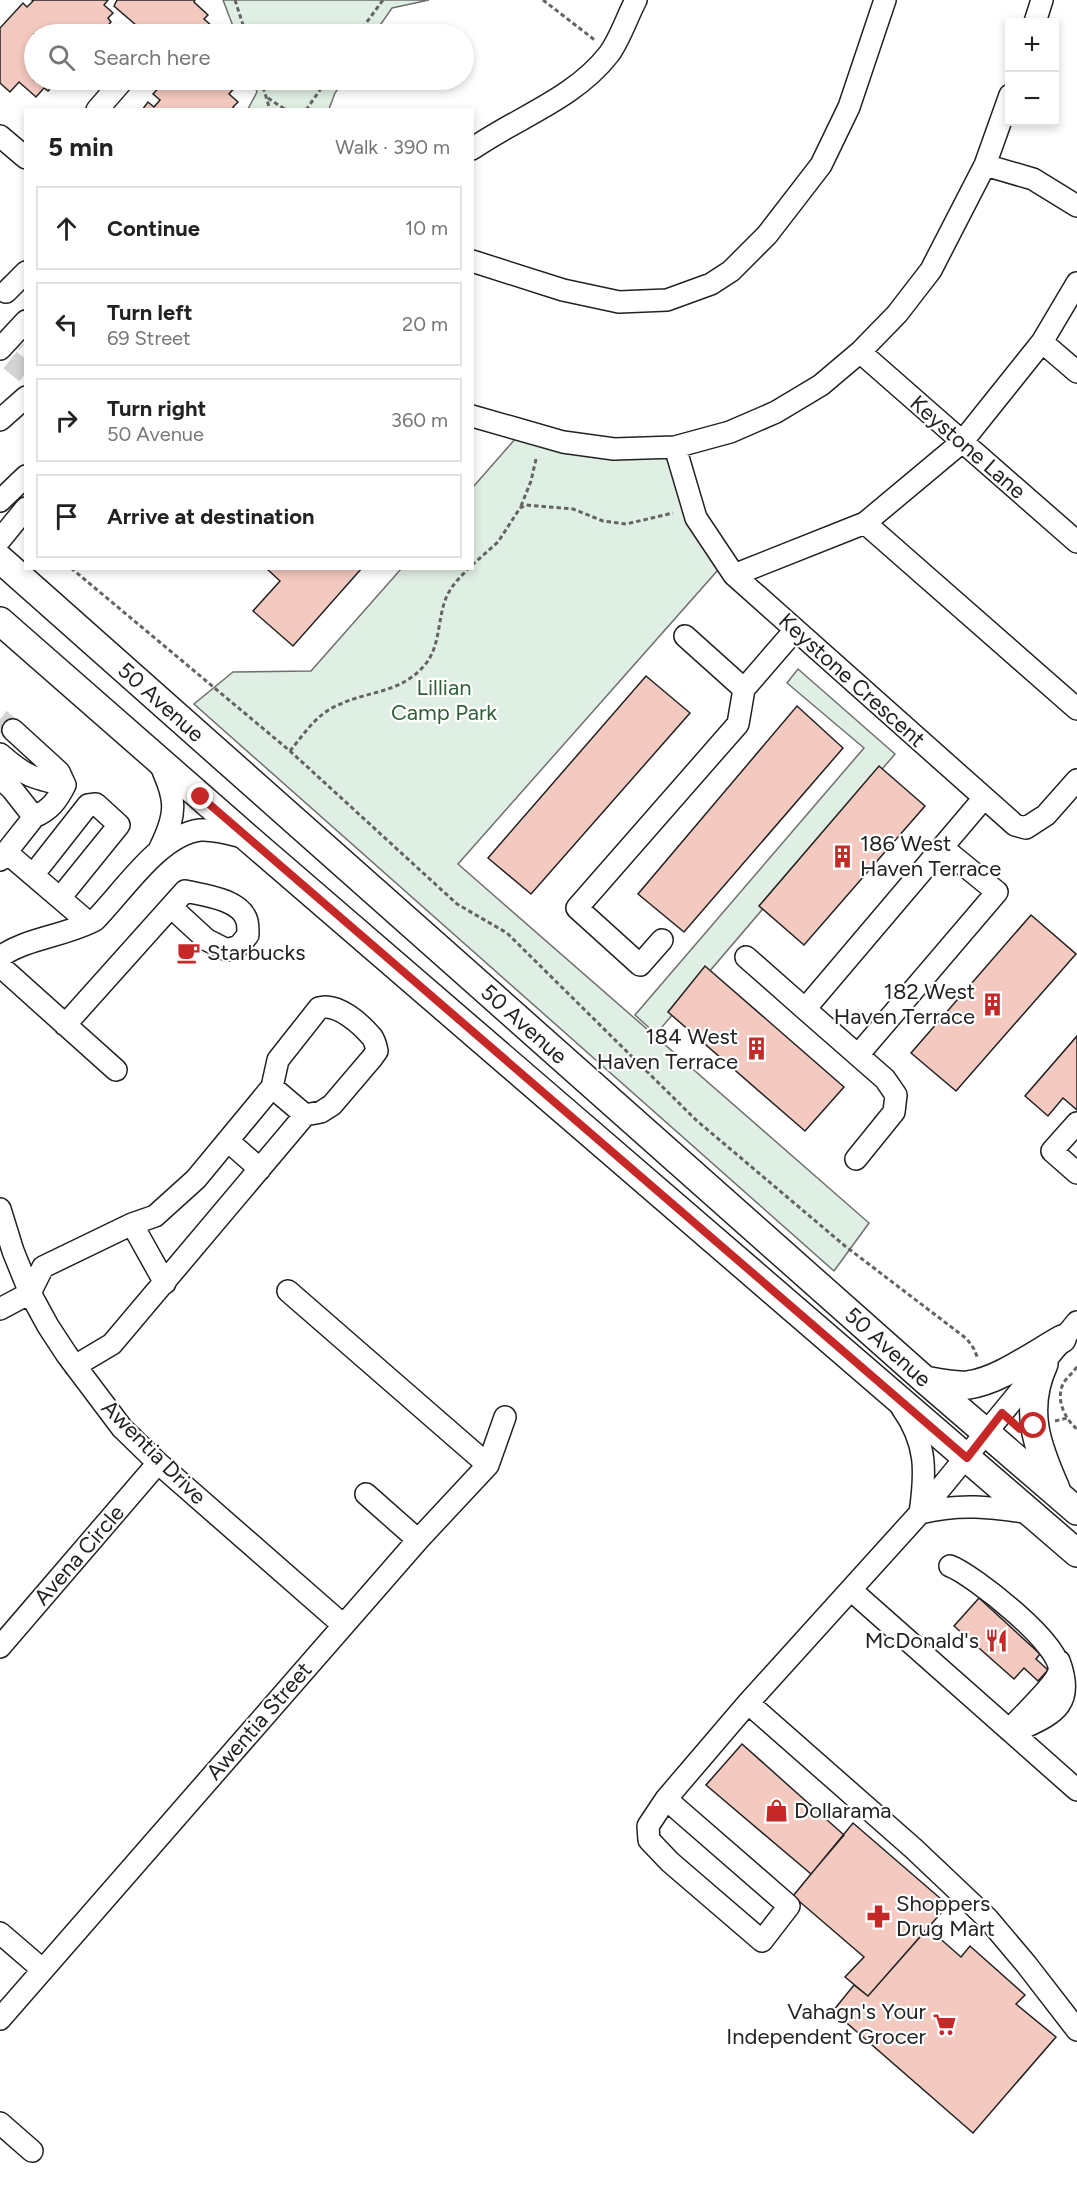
<!DOCTYPE html>
<meta charset="utf-8">
<style>
:root{--surface:#fff;--page:#f6f6f6;--text:#222;--muted:#767676;--line:#e0e0e0}
body{margin:0;font-family:Figtree,sans-serif;background:var(--page);color:var(--text)}
.controls{position:absolute;right:18px;top:18px;display:grid;overflow:hidden;border-radius:0px;box-shadow:0 3px 9px #0003}
.controls button{width:54px;height:54px;display:grid;place-items:center;padding:0;border:0;border-bottom:2px solid var(--line);background:var(--surface);color:var(--text);font:30px sans-serif}
.stop{position:absolute;width:18px;height:18px;margin:-14px;border:4px solid #c62828;border-radius:50%;background:#fff}
.stop.end{background:#c62828;border-color:#fff;box-shadow:0 2px 6px #0008}
.list{margin:0;padding:0;list-style:none}
h2{display:flex;justify-content:space-between;align-items:center;height:78px;margin:0;padding:0 24px;font-size:26px}
h2 small{font-size:20px;font-weight:400;color:var(--muted)}
.list li{display:grid;grid-template-columns:39px 1fr auto;gap:18px;align-items:center;box-sizing:border-box;height:84px;margin:0 12px 12px;padding:0 12px;border:2px solid var(--line);border-radius:0px}
.list b{display:block;font-size:22px;white-space:nowrap}
.list p{margin:0;font-size:20px;white-space:nowrap;color:var(--muted)}
.list em{font-size:20px;font-style:normal;color:var(--muted)}
.icon{flex:none;width:33px;height:33px;fill:none;stroke:currentColor;stroke-width:2;stroke-linecap:round;stroke-linejoin:round}
.map{position:relative;flex:none;width:1077px;height:2209px;overflow:hidden}
.search{position:absolute;background:var(--surface);box-shadow:0 3px 9px #0003;left:24px;top:24px;width:450px;height:66px;display:flex;align-items:center;gap:15px;box-sizing:border-box;padding:0 21px;border-radius:33px;color:var(--muted);font-size:22px}
.panel{position:absolute;background:var(--surface);box-shadow:0 3px 9px #0003;left:24px;top:108px;width:450px;height:462px;border-radius:0px}
.map>svg:first-child{display:block}
.green{fill:#e0efe3;stroke:#6f6f6f;stroke-width:1.5}
.building{fill:#f3c9c0;stroke:#222;stroke-width:1.5}
.lines{fill:none;stroke-linecap:round;stroke-linejoin:round}
.minor-tunnel{stroke:#d3d3d3;stroke-width:21;stroke-dasharray:21 10;stroke-linecap:butt}
.minor-casing{stroke:#222;stroke-width:24}
.major-casing{stroke:#222;stroke-width:30}
.path{stroke:#646464;stroke-width:3;stroke-dasharray:4.5 3;stroke-linecap:butt}
.minor{stroke:#fff;stroke-width:21}
.major{stroke:#fff;stroke-width:27}
.route{stroke:#c62828;stroke-width:8}
.labels{text-anchor:middle;dominant-baseline:central;stroke-width:4.5;stroke-linejoin:round;paint-order:stroke}
.street-label{font-size:22px;fill:#222;stroke:#fff}
.park-label{font-size:22px;fill:#2f5e38;stroke:#fff}
.poi-label{font-size:22px;fill:#222;stroke:#fff;text-anchor:start}
</style>
<div class="map">
<svg width="1077" height="2209" viewBox="0 0 1077 2209">
<rect width="100%" height="100%" fill="#fff"/>
<!-- green -->
<path class="green" d="M223,0H429L392,8L374,34H236Z
M252,80H344L335,93L329,109H248L257,92Z
M523,430L675,447L725,562L458,864L869,1223L834,1271L194,704L233,672L311,671L401,569L472,568L473,487Z
M798,669L895,754L656,1034L635,1015L864,748L787,683Z"/>
<!-- building -->
<path class="building" d="M32,0H108L104,5L113,13L108,18L111,22L100,34H34V80H59L48,91L44,88L36,97L19,82L10,92L0,83V28L23,3L27,7L33,1Z
M117,0H195L194,2L208,15L204,19L221,34H156L148,27L144,32L114,6Z
M166,80H235L239,83L229,94L238,102L233,107L235,110H142L148,102L154,107L160,100L153,94Z
M266,568H362L293,646L253,611L280,581Z
M646,676L690,713L531,894L488,858Z
M797,706L843,748L684,932L638,894Z
M879,766L925,806L804,945L759,906Z
M1031,915L1076,954L956,1091L911,1053Z
M705,966L844,1087L805,1131L668,1012Z
M1077,1036V1110L1063,1098L1048,1116L1025,1096Z
M979,1598L1040,1654L1036,1659L1048,1670L1038,1681L1024,1668L1014,1679L954,1626Z
M742,1744L844,1835L811,1874L706,1785Z
M853,1823L948,1905L868,1996L845,1977L864,1957L793,1896Z
M928,1928L961,1957L970,1946L1025,1995L1016,2004L1056,2037L973,2133L833,2011L854,1985L868,1996Z"/>
<g class="lines">
<!-- minor-tunnel -->
<path class="minor-tunnel" d="M25,342L26,343
M10,360L26,373
M0,719L13,730"/>
<defs>
<path id="minor" d="M1035,22L1042,0
M97,110L123,80
M0,136L26,158
M472,149C518,117 574,99 609,54C620,39 627,17 636,0
M985,165L1033,179L1077,206
M472,261L563,290L619,302L667,300L711,284L731,271L767,235L821,165L849,107L885,0
M6,292L26,272
M1042,342L1077,372
M0,349L26,321
M860,352L1077,542
M472,416L563,442L614,449L675,447L730,432L776,412L821,385L860,352L897,314L931,270L985,165L1010,95
M0,420L26,397
M675,447L696,518L734,575L1015,825L1026,828L1046,815L1077,780
M0,501L26,476
M865,523L1077,709
M0,540L26,508
M734,575L865,523L962,442L1042,342L1077,283
M685,636L744,689
M13,730L59,772L65,785C57,801 50,810 34,817
M0,754C25,776 32,778 65,785
M159,761C175,799 179,810 160,848
M0,778L12,789L34,817L0,860
M6,852L89,923
M33,875L88,805L96,804L119,825L60,898
M662,940L640,965L577,908L738,724L744,689L795,630
M0,957C26,938 66,936 95,920C123,892 159,835 200,830C215,829 231,834 246,838
M746,957L805,1009L984,798
M0,966L116,1070
M805,1009L885,1079L896,1095L894,1112L856,1159
M65,1025L185,891C203,895 241,899 247,921C248,925 248,931 248,935L239,946L227,950L207,940L171,907
M858,1055L997,892L943,848
M272,1087L305,1115
M1077,1123L1052,1151L1077,1173
M228,1141L260,1169
M0,1209L13,1251L30,1293L48,1326L67,1355L122,1428L158,1463L343,1625
M132,1224L165,1283
M288,1291L488,1465
M0,1309L30,1293L43,1267L132,1224L155,1216L196,1179L272,1087L278,1060L319,1008C337,1002 361,1024 372,1037C375,1041 376,1046 377,1051L372,1058L332,1105L321,1112L305,1115L112,1344L75,1366
M902,1408C927,1443 926,1472 920,1513
M366,1494L418,1540
M920,1513C960,1503 991,1507 1031,1513
M950,1566C972,1574 1064,1646 1059,1671C1057,1683 1019,1719 1009,1730
M851,1590L1077,1790
M0,1647L158,1463
M748,1703L913,1848L988,1919L1026,1964L1077,2030
M1013,1733C1049,1715 1077,1709 1059,1661
M666,1799L789,1906L762,1941L670,1862L649,1840L648,1826L666,1799L748,1703L920,1513L1077,1322
M0,1933L43,1970
M0,2019L418,1540L488,1465L505,1417
M0,2123L32,2151"/>
<path id="major" d="M0,559L925,1380L1077,1511
M0,621L250,840L1077,1553
M1044,1364C1023,1410 1037,1446 1056,1489
M925,1380C940,1383 953,1386 968,1385C999,1381 1035,1354 1062,1339"/>
</defs>
<!-- minor casing -->
<use href="#minor" class="minor-casing"/>
<!-- major casing -->
<use href="#major" class="major-casing"/>
<!-- path -->
<path class="path" d="M235,0L246,34
M543,0L596,41
M358,34L383,0
M261,80L270,110
M268,98L286,110
M306,110L327,80
M521,506L531,481L536,459
M472,565L498,542L520,508L526,505L573,509L603,521L626,524L673,513
M71,568L290,751L457,904L507,933L696,1120L845,1246L967,1339L974,1349L978,1359
M290,751C303,735 316,715 336,706C365,691 399,694 423,667C441,648 437,620 446,598C451,586 460,577 469,568
M1077,1367C1073,1372 1068,1377 1064,1382C1055,1398 1064,1418 1077,1429
M1055,1421L1067,1418"/>
<!-- minor -->
<use href="#minor" class="minor"/>
<!-- major -->
<use href="#major" class="major"/>
</g>
<g class="lines">
<!-- route -->
<path class="route" d="M201,797L967,1458L1002,1413L1020,1429L1034,1426"/>
</g>
<!-- icons -->
<defs>
<symbol id="building-bare" viewBox="-9 -9 18 18"><path d="M-4-6H4V6H1V3H-1V6H-4ZM-2.5-4.3h1.7v1.8h-1.7ZM.8-4.3h1.7v1.8H.8ZM-2.5-1h1.7V.8h-1.7ZM.8-1h1.7V.8H.8Z" fill="#c62828" stroke="#fff" stroke-width="2.5" paint-order="stroke"/></symbol>
<symbol id="cafe-bare" viewBox="-9 -9 18 18"><path d="M-5.5-4.5H6V0H3Q3 3.5 0 3.5H-2.5Q-5.5 3.5-5.5 0ZM3-3.2v2h1.7v-2ZM-6 4.5H4V6H-6Z" fill="#c62828" stroke="#fff" stroke-width="2.5" paint-order="stroke"/></symbol>
<symbol id="restaurant-bare" viewBox="-9 -9 18 18"><path d="M-5-6h1v4h1v-4h1v4h1v-4h1v5L-1.5 .5V6h-2V.5L-5-1ZM5-6V6H3V1.5H1.5Q1.5-4 5-6Z" fill="#c62828" stroke="#fff" stroke-width="2.5" paint-order="stroke"/></symbol>
<symbol id="shop-bare" viewBox="-9 -9 18 18"><path d="M-5-2.5h2.3a2.7 3.5 0 0 1 5.4 0H5L5.5 6h-11ZM-1.5-2.5h3a1.5 2.3 0 0 0-3 0Z" fill="#c62828" stroke="#fff" stroke-width="2.5" paint-order="stroke"/></symbol>
<symbol id="pharmacy-bare" viewBox="-9 -9 18 18"><path d="M-2-6h4v4h4v4h-4v4h-4v-4h-4v-4h4Z" fill="#c62828" stroke="#fff" stroke-width="2.5" paint-order="stroke"/></symbol>
<symbol id="supermarket-bare" viewBox="-9 -9 18 18"><path d="M-6-5.5h2.5l.6 2H6L4.5 2H-2.5L-4.4-4H-6ZM-1.5 3.2a1.3 1.3 0 1 0 .1 0ZM3 3.2a1.3 1.3 0 1 0 .1 0Z" fill="#c62828" stroke="#fff" stroke-width="2.5" paint-order="stroke"/></symbol>
</defs>
<g fill-rule="evenodd">
<use href="#building-bare" x="826" y="840" width="33" height="33"/>
<use href="#cafe-bare" x="172" y="936" width="33" height="33"/>
<use href="#building-bare" x="976" y="988" width="33" height="33"/>
<use href="#building-bare" x="740" y="1032" width="33" height="33"/>
<use href="#restaurant-bare" x="980" y="1624" width="33" height="33"/>
<use href="#shop-bare" x="760" y="1794" width="33" height="33"/>
<use href="#pharmacy-bare" x="862" y="1900" width="33" height="33"/>
<use href="#supermarket-bare" x="928" y="2008" width="33" height="33"/>
</g>
<g class="labels">
<!-- street labels -->
<g class="street-label">
<text transform="translate(968 447) rotate(41)">Keystone Lane</text>
<text transform="translate(852 680) rotate(42)">Keystone Crescent</text>
<text transform="translate(161 702) rotate(42)">50 Avenue</text>
<text transform="translate(524 1024) rotate(42)">50 Avenue</text>
<text transform="translate(888 1347) rotate(42)">50 Avenue</text>
<text transform="translate(154 1452) rotate(45)">Awentia Drive</text>
<text transform="translate(79 1555) rotate(-49)">Avena Circle</text>
<text transform="translate(259 1721) rotate(-49)">Awentia Street</text>
</g>
<!-- park labels -->
<g class="park-label">
<text x="444" y="687">Lillian<tspan x="444" dy="25">Camp Park</tspan></text>
</g>
<!-- poi labels -->
<g class="poi-label">
<text x="860" y="843">186 West<tspan x="860" dy="25">Haven Terrace</tspan></text>
<text x="207" y="952">Starbucks</text>
<text x="975" y="991" text-anchor="end">182 West<tspan x="975" dy="25">Haven Terrace</tspan></text>
<text x="738" y="1036" text-anchor="end">184 West<tspan x="738" dy="25">Haven Terrace</tspan></text>
<text x="979" y="1640" text-anchor="end">McDonald's</text>
<text x="794" y="1810">Dollarama</text>
<text x="896" y="1903">Shoppers<tspan x="896" dy="25">Drug Mart</tspan></text>
<text x="926" y="2011" text-anchor="end">Vahagn's Your<tspan x="926" dy="25">Independent Grocer</tspan></text>
</g>
</g>
</svg>
<div class="controls">
<button>+</button>
<button>−</button>
</div>
<div class="stop" style="left:1034px;top:1426px"></div>
<div class="stop end" style="left:201px;top:797px"></div>
<div class="search"><svg class="icon" aria-label="search" viewBox="0 0 24 24"><circle cx="10" cy="10" r="6"/><path d="M15 15l6 6"/></svg>Search here</div>
<section class="panel">
<h2>5 min<small>Walk · 390 m</small></h2>
<ul class="list">
<li><svg class="icon" aria-label="ahead" viewBox="0 0 24 24"><path d="M12 20V5M6 11l6-6 6 6"/></svg><div><b>Continue</b></div><em>10 m</em></li>
<li><svg class="icon" aria-label="left" viewBox="0 0 24 24"><path d="M17 20v-9H6M10 6l-5 5 5 5"/></svg><div><b>Turn left</b><p>69 Street</p></div><em>20 m</em></li>
<li><svg class="icon" aria-label="right" viewBox="0 0 24 24"><path d="M7 20v-9h11M14 6l5 5-5 5"/></svg><div><b>Turn right</b><p>50 Avenue</p></div><em>360 m</em></li>
<li><svg class="icon" aria-label="arrive" viewBox="0 0 24 24"><path d="M6 21V4h12l-3 4 3 4H6"/></svg><div><b>Arrive at destination</b></div></li>
</ul>
</section>
</div>
